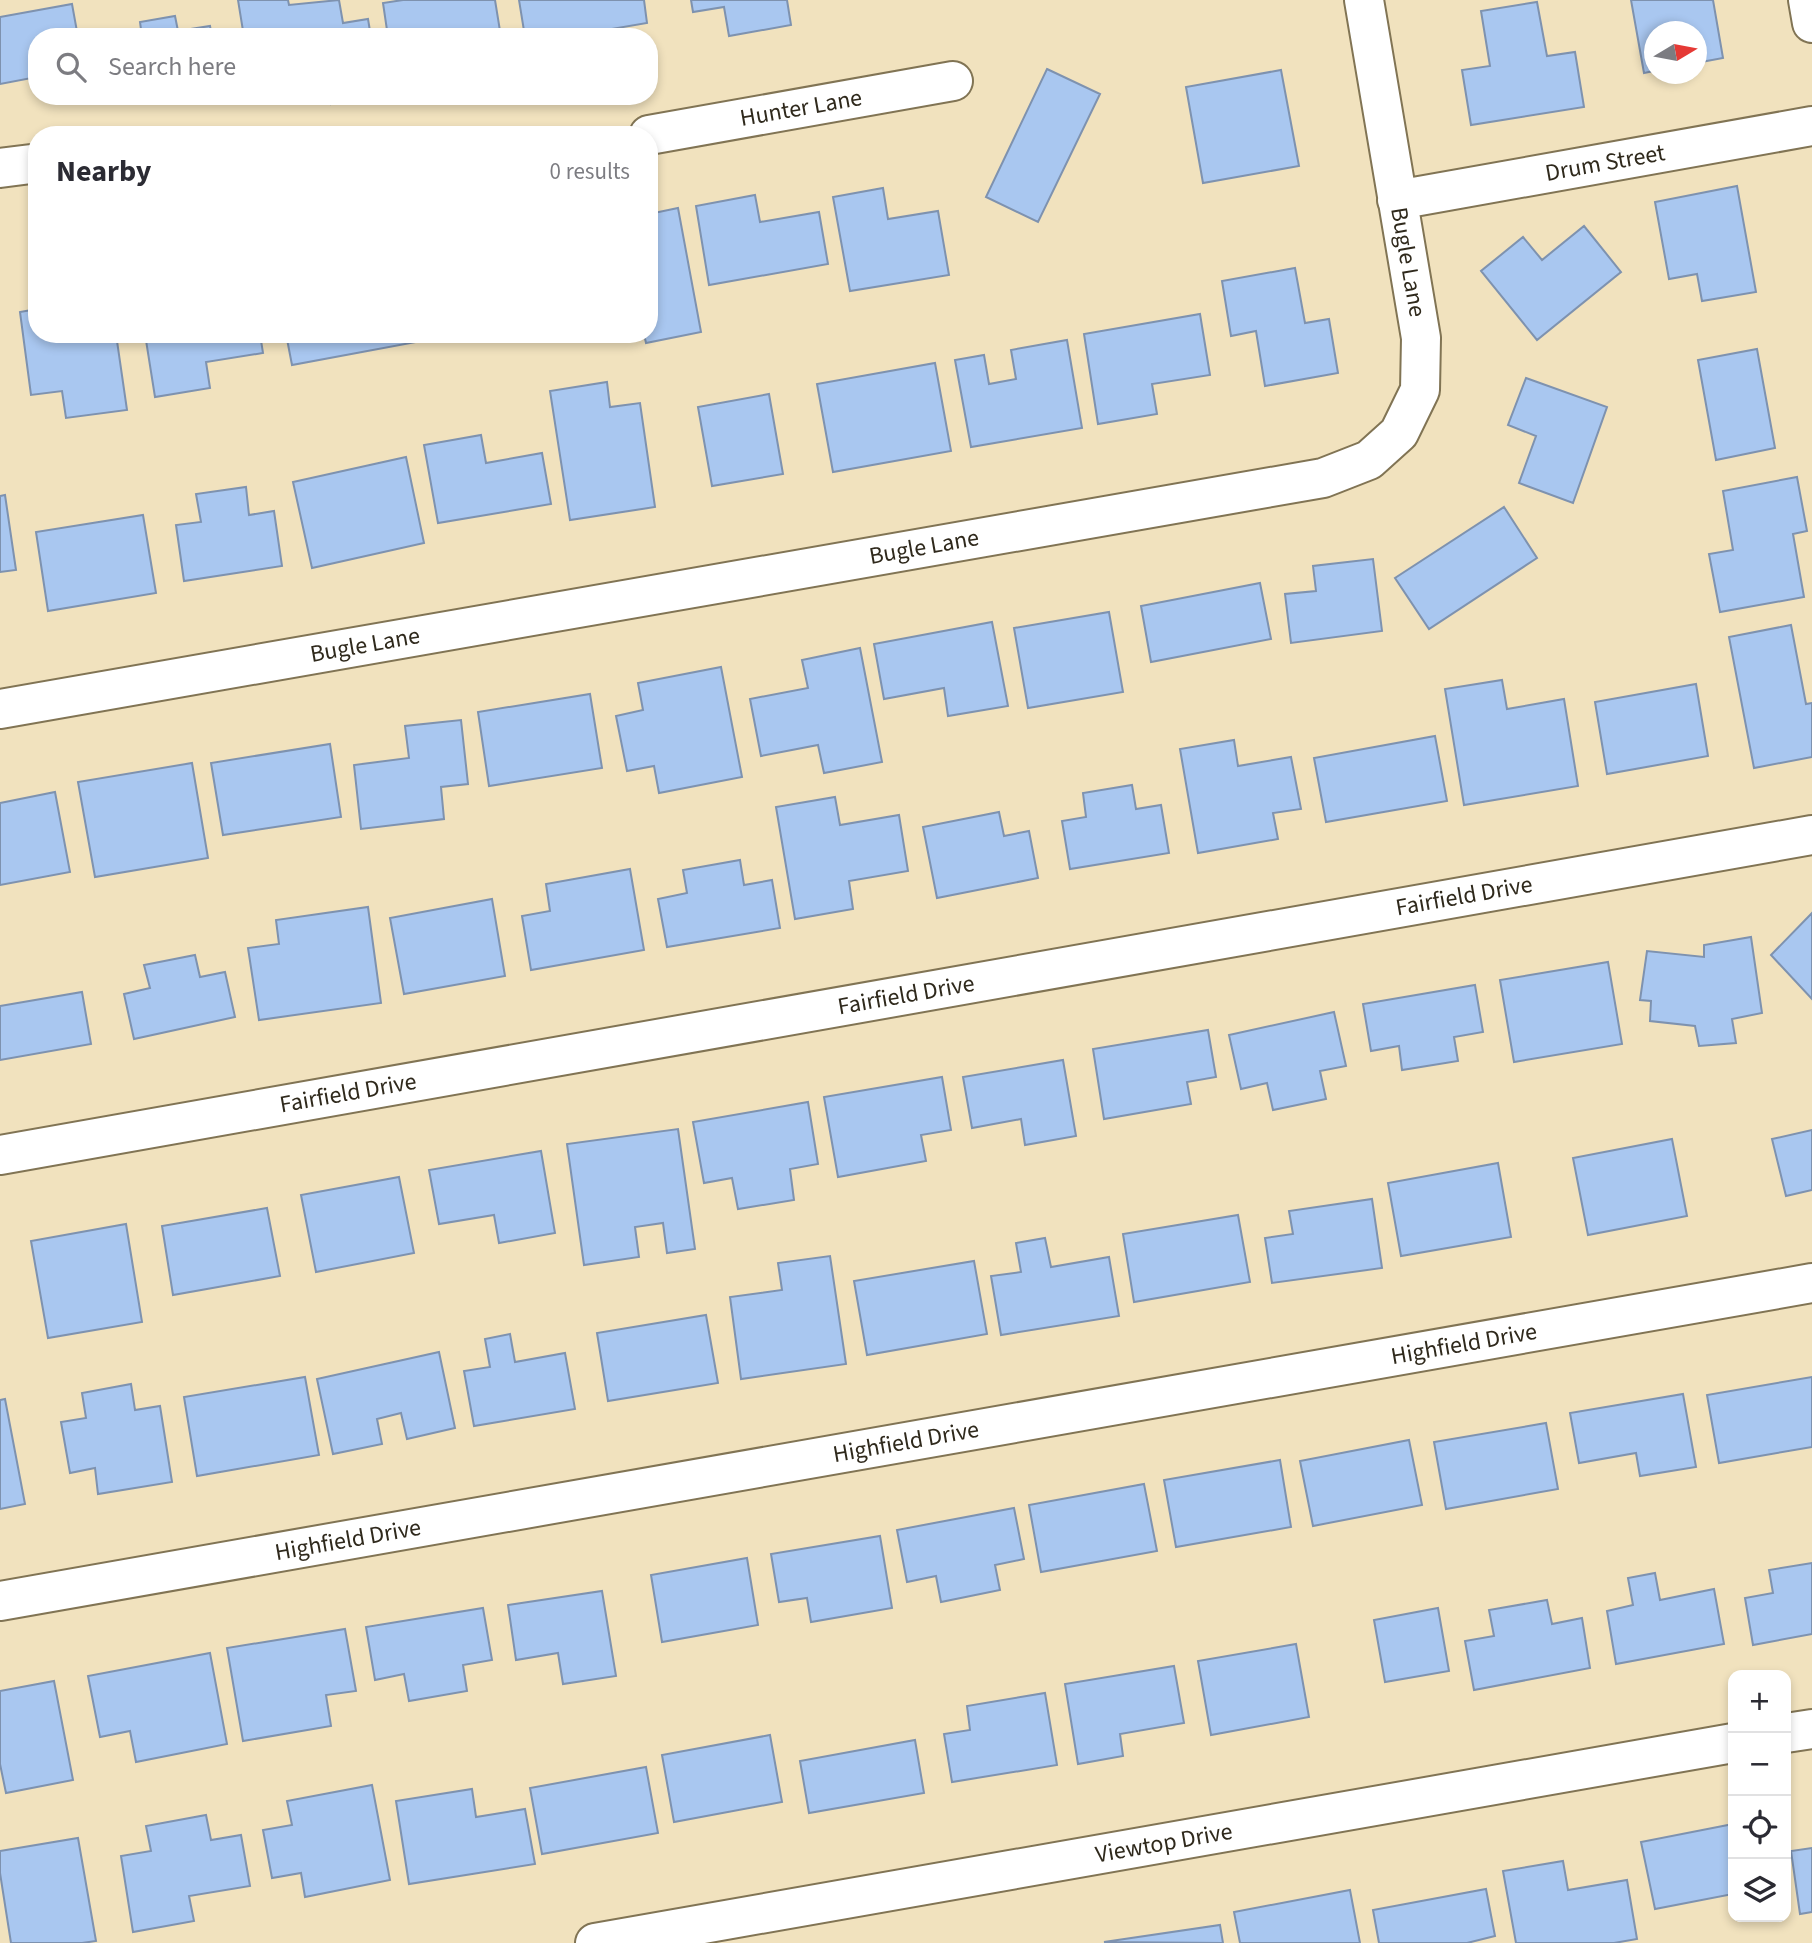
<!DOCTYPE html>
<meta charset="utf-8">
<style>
:root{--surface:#fff;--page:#f2f2f3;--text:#2b2b33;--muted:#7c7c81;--line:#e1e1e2}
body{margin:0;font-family:"Source Sans 3",sans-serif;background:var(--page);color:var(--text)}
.controls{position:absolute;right:21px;bottom:21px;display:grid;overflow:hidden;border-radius:14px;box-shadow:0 4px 10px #0003}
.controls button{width:63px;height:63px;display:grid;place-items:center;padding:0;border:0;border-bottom:2px solid var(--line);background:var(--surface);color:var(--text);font:35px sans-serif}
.compass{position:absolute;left:1644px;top:21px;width:63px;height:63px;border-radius:50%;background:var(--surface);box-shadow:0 4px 10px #0003;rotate:80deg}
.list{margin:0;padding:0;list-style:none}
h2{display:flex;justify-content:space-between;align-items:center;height:91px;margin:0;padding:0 28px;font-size:30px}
h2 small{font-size:23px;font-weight:400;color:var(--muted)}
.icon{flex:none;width:38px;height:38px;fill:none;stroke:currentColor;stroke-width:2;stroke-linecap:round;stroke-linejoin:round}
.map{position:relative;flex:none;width:1812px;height:1943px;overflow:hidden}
.search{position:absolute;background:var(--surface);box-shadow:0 4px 10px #0003;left:28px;top:28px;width:630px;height:77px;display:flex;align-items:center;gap:18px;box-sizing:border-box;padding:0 24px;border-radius:28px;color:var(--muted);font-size:26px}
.panel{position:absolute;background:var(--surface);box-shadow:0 4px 10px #0003;left:28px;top:126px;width:630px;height:217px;border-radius:28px}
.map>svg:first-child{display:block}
.building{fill:#a9c7f0;stroke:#7e92af;stroke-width:2}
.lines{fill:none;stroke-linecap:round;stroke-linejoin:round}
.street-casing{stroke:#817454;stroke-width:42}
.street{stroke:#fff;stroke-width:38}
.labels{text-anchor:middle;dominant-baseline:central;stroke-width:5;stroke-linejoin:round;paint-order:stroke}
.street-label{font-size:24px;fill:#2f291c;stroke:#fff}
</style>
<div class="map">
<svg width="1812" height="1943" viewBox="0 0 1812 1943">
<rect width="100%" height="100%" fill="#f1e2be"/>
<!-- building -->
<path class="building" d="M238,0H288L289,5L339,0L343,23L368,19L371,37H244Z
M403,0H495L501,37H388L383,3Z
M519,0H644L647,23L588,33L589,37H525Z
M691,0H787L791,25L729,36L724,7L693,12Z
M1631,0H1713L1723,58L1696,63V32H1654V71L1644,73Z
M1537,2L1547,56L1575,52L1584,107L1471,125L1462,70L1490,66L1481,11Z
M72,4L78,37H37V77L0,84V17Z
M175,16L178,31L210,26L212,37H142L140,22Z
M1047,69L1100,94L1038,222L986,197Z
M1281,70L1299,166L1203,183L1186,87Z
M330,96H378L331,104Z
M1737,186L1756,292L1702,301L1697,274L1669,279L1655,202Z
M883,188L888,219L938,211L949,275L850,291L833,197Z
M755,195L760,222L819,212L828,264L709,285L696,206Z
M678,208L701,332L646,343L644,334H649V214Z
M1584,226L1621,272L1537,340L1481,271L1523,237L1542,260Z
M1295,268L1305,323L1329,319L1338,373L1265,386L1256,331L1231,336L1222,281Z
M37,309V334H116L127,410L66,418L62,391L31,395L20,312Z
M1200,314L1210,375L1152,384L1157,414L1098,424L1084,334Z
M145,334H260L263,353L206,362L210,388L155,397Z
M286,334H415L416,342L292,365Z
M1067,340L1082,428L971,447L955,360L984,355L989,384L1016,379L1011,350Z
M1757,349L1775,448L1716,460L1698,360Z
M935,363L951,451L833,472L817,384Z
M1526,378L1607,407L1573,503L1519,483L1536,436L1508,425Z
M607,382L610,407L640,403L655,507L570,520L550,391Z
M769,394L783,474L712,486L698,407Z
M481,435L486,463L542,453L551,504L438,523L424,445Z
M406,457L424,543L312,568L293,482Z
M1797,477L1807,531L1793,534L1804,597L1720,612L1709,554L1733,550L1723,491Z
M246,487L249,515L274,511L282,566L184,581L176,525L201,522L196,494Z
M5,495L16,570L0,572V496Z
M1504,507L1537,558L1429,629L1395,578Z
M143,515L156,593L48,611L36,532Z
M1373,559L1382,631L1291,643L1285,594L1316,591L1313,566Z
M1260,583L1271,639L1151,662L1141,606Z
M1109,612L1123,692L1028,708L1014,628Z
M992,622L1008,706L948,716L944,688L884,699L874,644Z
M1791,625L1806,704L1812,703V757L1754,768L1729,637Z
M860,648L882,762L824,773L818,745L761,756L750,699L808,688L802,660Z
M721,667L742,777L659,793L654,766L627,771L616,716L643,710L638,683Z
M1502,680L1507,709L1564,699L1578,786L1464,805L1445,689Z
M1696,684L1708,756L1607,774L1595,702Z
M590,694L602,768L489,786L478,712Z
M461,720L468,784L441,787L444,819L361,829L354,765L409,758L405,726Z
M1435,736L1447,801L1326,822L1314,758Z
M1234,740L1238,766L1291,757L1301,809L1273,813L1278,839L1198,853L1180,749Z
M330,744L341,817L223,835L211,763Z
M192,763L208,858L95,877L78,782Z
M1132,785L1136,809L1161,805L1169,853L1070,869L1062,821L1086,817L1083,793Z
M55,792L70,872L0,885V803Z
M835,797L840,825L899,815L908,871L849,881L853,909L795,919L776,807Z
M999,812L1004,836L1029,831L1038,878L937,898L923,827Z
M740,860L744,885L772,880L780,928L667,947L658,899L687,893L683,870Z
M630,869L644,950L531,970L522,916L550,911L546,884Z
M492,899L505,976L404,994L390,918Z
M368,907L381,1003L259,1020L248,948L279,944L276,920Z
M1812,913V999L1771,955Z
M1751,937L1762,1013L1732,1019L1736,1043L1699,1046L1695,1026L1650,1021L1651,1001L1640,1000L1647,951L1704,957V945Z
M195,955L200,977L225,972L235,1017L134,1039L124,994L150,988L144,965Z
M1608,962L1622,1044L1514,1062L1500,980Z
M1475,985L1483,1032L1454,1037L1458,1061L1402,1070L1399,1046L1371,1051L1363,1004Z
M82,992L91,1044L0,1060V1006Z
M1334,1012L1346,1066L1320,1071L1326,1099L1273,1110L1267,1083L1241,1089L1229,1035Z
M1208,1030L1216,1077L1187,1082L1191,1104L1104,1119L1093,1049Z
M1063,1060L1076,1136L1025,1145L1021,1119L972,1128L963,1077Z
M942,1077L951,1130L921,1135L926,1161L838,1177L824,1097Z
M808,1102L818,1164L790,1169L794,1200L738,1209L732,1178L704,1183L693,1122Z
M678,1129L695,1249L667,1253L663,1223L635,1227L639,1257L584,1265L567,1144Z
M1812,1130V1190L1786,1196L1772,1139Z
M1672,1139L1687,1216L1588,1235L1573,1158Z
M541,1151L555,1233L499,1243L494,1215L439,1224L429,1170Z
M1498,1163L1511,1237L1401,1256L1388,1183Z
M399,1177L414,1253L316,1272L301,1195Z
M1372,1199L1382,1268L1272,1283L1265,1238L1293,1234L1289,1211Z
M267,1208L280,1276L173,1295L162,1226Z
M1238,1215L1250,1282L1134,1302L1123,1234Z
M126,1224L142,1322L48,1338L31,1241Z
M1045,1238L1051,1267L1109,1257L1119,1316L1001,1335L991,1276L1021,1272L1016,1243Z
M830,1256L846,1364L741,1379L730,1297L782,1290L778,1263Z
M974,1261L987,1334L867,1355L854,1281Z
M706,1315L718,1383L608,1401L597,1333Z
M510,1334L515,1362L565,1353L575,1409L474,1426L464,1371L490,1367L485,1339Z
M439,1352L455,1428L407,1439L401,1413L377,1419L382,1444L333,1454L317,1379Z
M305,1377L319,1455L197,1476L184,1397Z
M1812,1377V1447L1719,1463L1707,1395Z
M131,1384L135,1410L160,1406L172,1482L98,1494L95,1468L70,1473L61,1422L86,1418L82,1393Z
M1683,1394L1696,1467L1640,1476L1636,1453L1579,1463L1570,1413Z
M5,1399L25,1504L0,1509V1400Z
M1546,1423L1558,1489L1446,1509L1434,1442Z
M1409,1440L1422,1505L1313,1526L1300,1461Z
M1280,1460L1291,1527L1176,1547L1164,1480Z
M1144,1484L1157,1551L1041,1572L1029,1505Z
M1014,1508L1024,1559L995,1565L1000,1590L941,1602L936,1576L907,1582L897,1530Z
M880,1536L892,1608L811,1622L807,1598L779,1602L771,1554Z
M747,1558L758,1625L662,1642L651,1575Z
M1812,1563V1634L1753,1645L1745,1598L1773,1593L1769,1570Z
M1655,1573L1660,1600L1714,1589L1724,1644L1616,1664L1607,1611L1633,1605L1628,1578Z
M602,1591L616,1676L563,1684L558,1653L516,1660L508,1605Z
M1547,1600L1552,1624L1582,1618L1590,1668L1474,1690L1465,1641L1494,1636L1489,1610Z
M483,1608L492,1660L463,1665L467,1691L409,1701L404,1674L375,1680L366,1627Z
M1438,1608L1449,1671L1385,1682L1374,1620Z
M345,1629L356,1691L326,1695L331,1726L243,1741L227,1648Z
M1296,1644L1309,1717L1211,1735L1198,1661Z
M210,1653L227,1744L136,1762L130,1731L100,1737L88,1676Z
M1174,1666L1184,1723L1120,1734L1123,1756L1078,1764L1065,1684Z
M54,1681L73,1780L6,1793L0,1764V1691Z
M1045,1693L1057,1765L952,1782L944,1734L970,1730L967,1706Z
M770,1735L782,1802L674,1822L662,1755Z
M915,1740L924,1793L809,1813L800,1761Z
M646,1767L658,1833L542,1854L530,1788Z
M372,1785L390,1880L305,1897L301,1873L272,1878L263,1830L292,1825L287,1801Z
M472,1789L476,1817L525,1809L535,1864L409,1884L396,1801Z
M206,1815L211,1840L241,1835L250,1886L189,1896L194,1921L133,1932L121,1856L151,1851L146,1826Z
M1733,1824V1894L1655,1909L1641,1842Z
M78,1838L96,1941L82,1943H11L0,1873V1851Z
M1812,1848V1912L1800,1914L1791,1851Z
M1563,1861L1568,1890L1627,1880L1637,1939L1614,1943H1516L1503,1871Z
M1486,1889L1495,1936L1467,1943H1379L1373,1910Z
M1350,1890L1360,1943H1240L1234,1912Z
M1220,1925L1223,1943L1104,1942Z"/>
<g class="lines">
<defs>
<path id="street" d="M1808,0L1812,23
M649,135L953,81
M0,168L31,164L37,166
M1397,200L1812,126
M0,709L1323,478L1369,460L1399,433L1420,390L1421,338L1364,0
M0,1155L1812,835
M0,1601L1812,1283
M1786,1733L1812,1729
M595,1943L1733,1743"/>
</defs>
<!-- street casing -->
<use href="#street" class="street-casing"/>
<!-- street -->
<use href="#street" class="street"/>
</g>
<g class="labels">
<!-- street labels -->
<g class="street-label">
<text transform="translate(801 108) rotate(-10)">Hunter Lane</text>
<text transform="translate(1605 163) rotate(-10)">Drum Street</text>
<text transform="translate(1408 262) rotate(80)">Bugle Lane</text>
<text transform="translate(924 547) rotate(-10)">Bugle Lane</text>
<text transform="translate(365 645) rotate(-10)">Bugle Lane</text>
<text transform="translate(1464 896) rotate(-10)">Fairfield Drive</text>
<text transform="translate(906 995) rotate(-10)">Fairfield Drive</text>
<text transform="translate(348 1093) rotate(-10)">Fairfield Drive</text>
<text transform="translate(1464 1344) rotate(-10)">Highfield Drive</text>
<text transform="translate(906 1442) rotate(-10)">Highfield Drive</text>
<text transform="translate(348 1540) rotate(-10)">Highfield Drive</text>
<text transform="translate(1164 1843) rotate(-10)">Viewtop Drive</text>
</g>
</g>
</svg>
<div class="controls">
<button>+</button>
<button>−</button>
<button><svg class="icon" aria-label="locate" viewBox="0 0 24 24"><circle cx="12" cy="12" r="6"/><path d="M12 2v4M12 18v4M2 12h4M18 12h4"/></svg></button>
<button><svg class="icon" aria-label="layers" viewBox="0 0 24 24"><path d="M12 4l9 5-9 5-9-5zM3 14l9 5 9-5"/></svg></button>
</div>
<svg class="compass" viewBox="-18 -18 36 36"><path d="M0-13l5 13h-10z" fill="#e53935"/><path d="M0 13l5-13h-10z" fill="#7c7c81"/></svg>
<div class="search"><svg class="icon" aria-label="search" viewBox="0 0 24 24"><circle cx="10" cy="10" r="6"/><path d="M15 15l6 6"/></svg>Search here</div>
<section class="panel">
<h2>Nearby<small>0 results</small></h2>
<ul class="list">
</ul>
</section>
</div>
